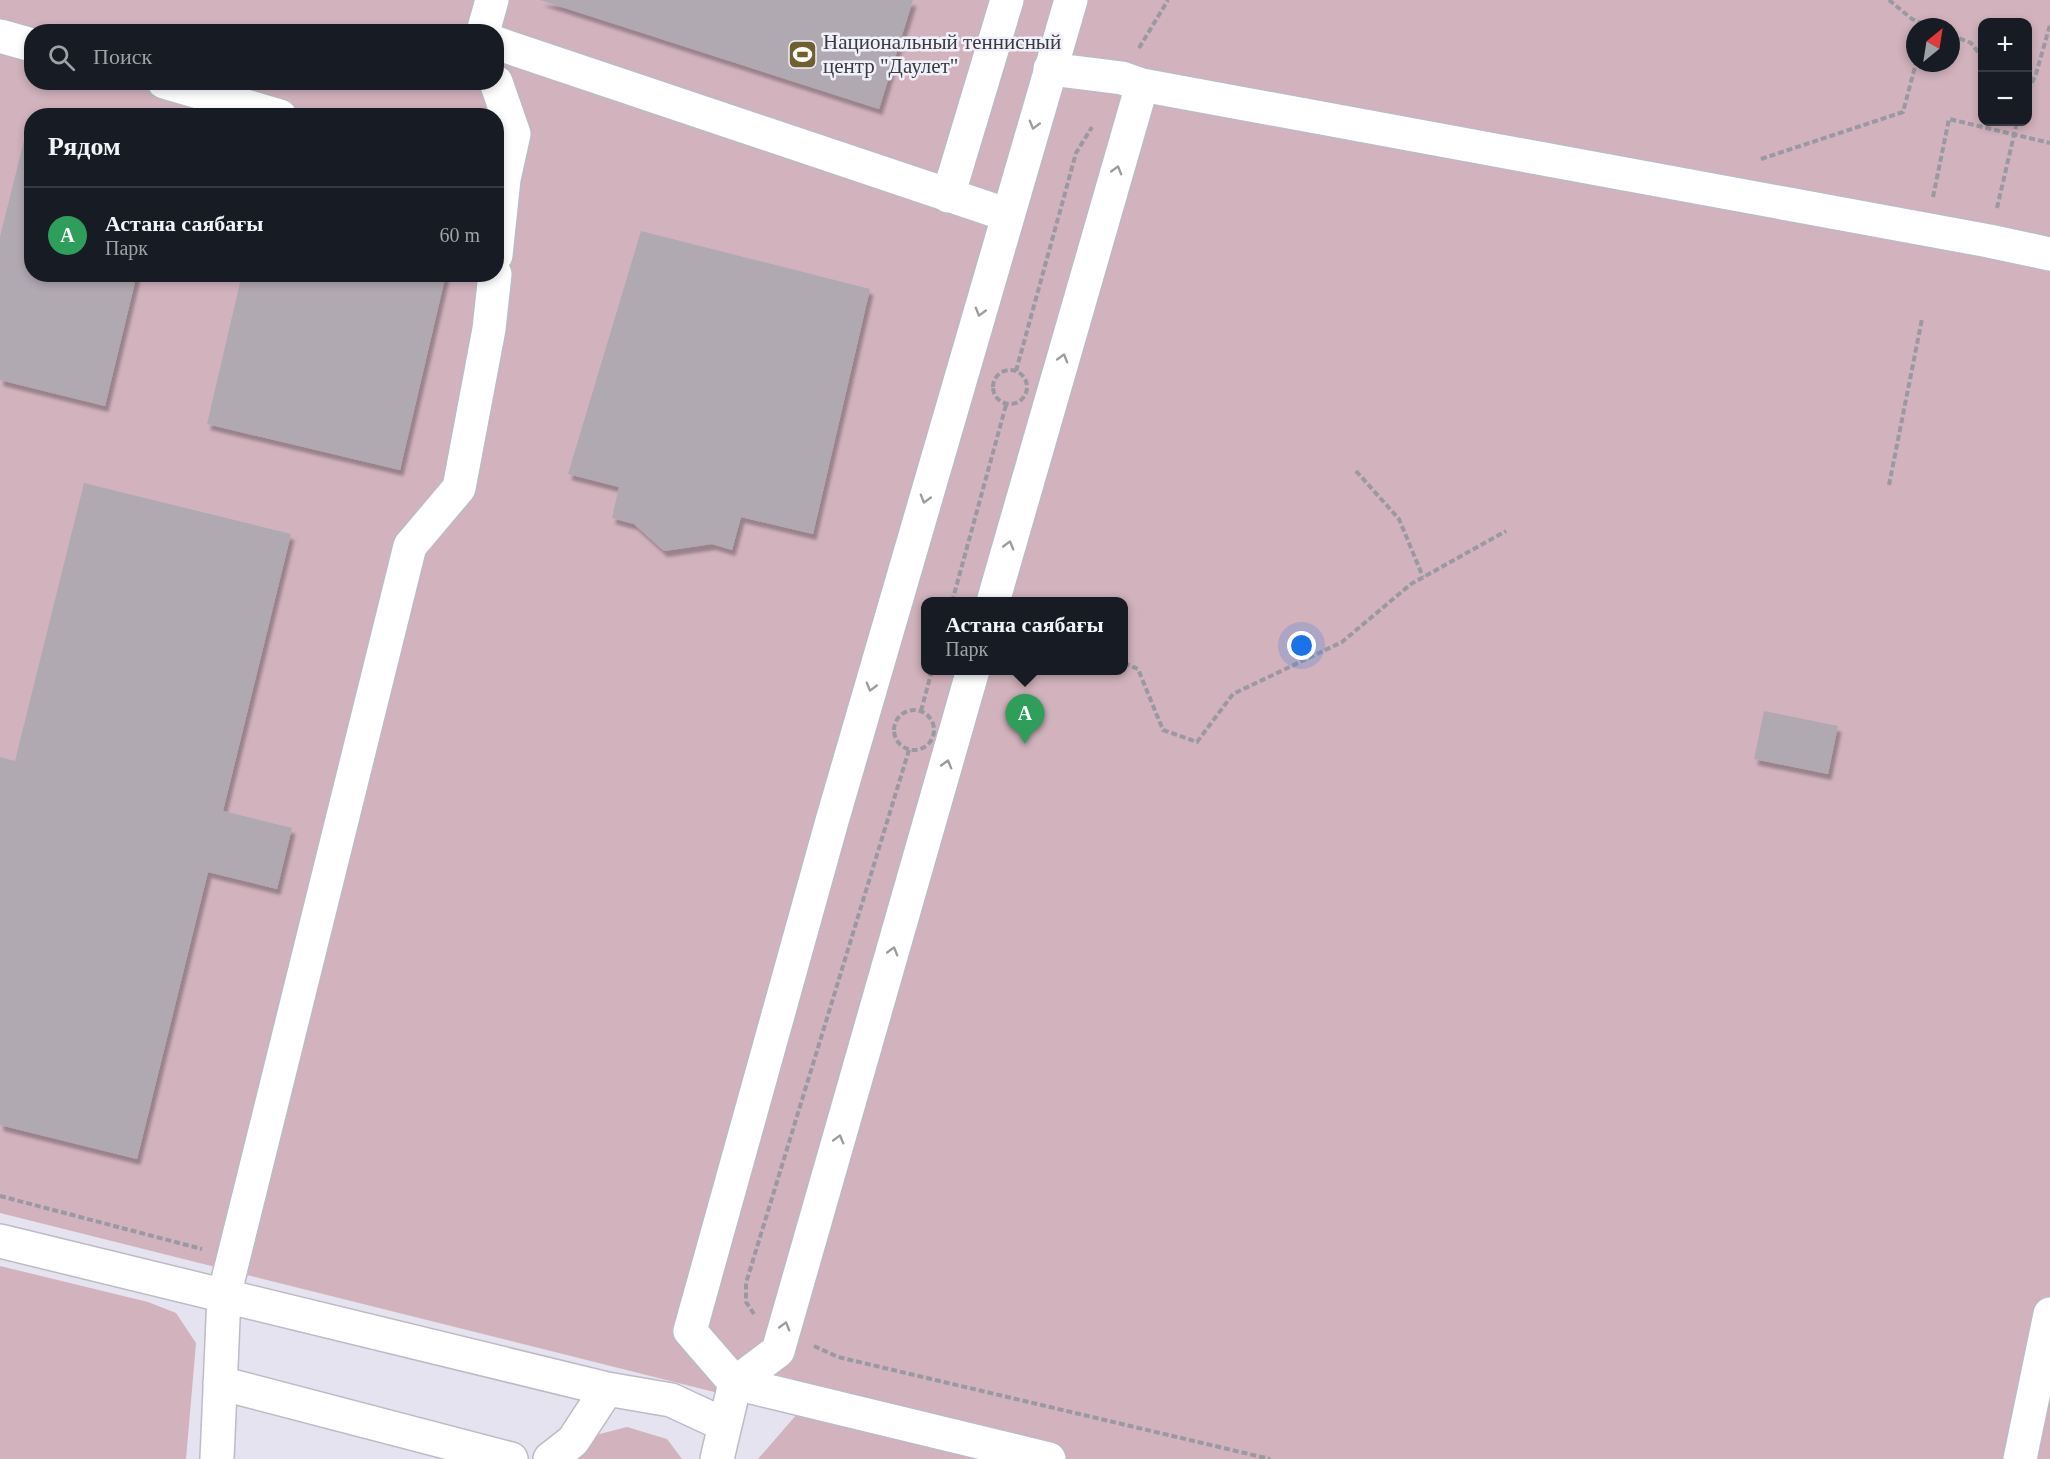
<!DOCTYPE html>
<html lang="ru">
<meta charset="utf-8">
<style>
:root{--surface:#171b24;--page:#20242c;--text:#f1f3f6;--muted:#9ea1a6;--line:#363941;--accent:#b6b19c}
body{margin:0;font-family:"Times New Roman",serif;background:var(--page);color:var(--text)}
.controls{position:absolute;right:18px;top:18px;display:grid;overflow:hidden;border-radius:12px;box-shadow:0 3px 9px #0003}
.controls button{width:54px;height:54px;display:grid;place-items:center;padding:0;border:0;border-bottom:2px solid var(--line);background:var(--surface);color:var(--text);font:30px sans-serif}
.compass{position:absolute;left:1906px;top:18px;width:54px;height:54px;border-radius:50%;background:var(--surface);box-shadow:0 3px 9px #0003;rotate:30deg}
.you{position:absolute;left:1302px;top:646px;width:21px;height:21px;margin:-15px;border:4px solid #fff;border-radius:50%;background:#1a73e8;box-shadow:0 0 0 9px #1a73e833}
.badge{display:grid;place-items:center;width:39px;height:39px;border-radius:50%;background:var(--accent);color:#fff;font-size:20px;font-weight:700}
.pin{position:absolute;translate:-50% -50px;filter:drop-shadow(0 2px 3px #0008)}
.pin::after{content:'';position:absolute;top:32px;width:21px;height:18px;background:inherit;clip-path:polygon(0 0,100% 0,50% 100%)}
.popup{position:absolute;left:921px;top:597px;width:207px;height:78px;box-sizing:border-box;display:grid;place-content:center;border-radius:12px;background:var(--surface);filter:drop-shadow(0 2px 4px #0005);font-size:20px;white-space:nowrap;color:var(--muted)}
.popup b{font-size:22px;color:var(--text)}
.popup::after{content:'';position:absolute;left:50%;top:100%;margin-left:-12px;border:12px solid transparent;border-top-color:var(--surface)}
.list{margin:0;padding:0;list-style:none}
h2{display:flex;justify-content:space-between;align-items:center;height:78px;margin:0;padding:0 24px;font-size:26px}
h2 small{font-size:20px;font-weight:400;color:var(--muted)}
.list li{display:grid;grid-template-columns:39px 1fr auto;gap:18px;align-items:center;box-sizing:border-box;height:96px;padding:0 24px;border-top:2px solid var(--line)}
.list b{display:block;font-size:22px;white-space:nowrap}
.list p{margin:0;font-size:20px;white-space:nowrap;color:var(--muted)}
.list em{font-size:20px;font-style:normal;color:var(--muted)}
.icon{flex:none;width:33px;height:33px;fill:none;stroke:currentColor;stroke-width:2;stroke-linecap:round;stroke-linejoin:round}
.map{position:relative;flex:none;width:2050px;height:1459px;overflow:hidden}
.search{position:absolute;background:var(--surface);box-shadow:0 3px 9px #0003;left:24px;top:24px;width:480px;height:66px;display:flex;align-items:center;gap:15px;box-sizing:border-box;padding:0 21px;border-radius:24px;color:var(--muted);font-size:22px}
.panel{position:absolute;background:var(--surface);box-shadow:0 3px 9px #0003;left:24px;top:108px;width:480px;height:174px;border-radius:24px}
.map>svg:first-child{display:block}
.green{fill:#d1b2bd;fill-rule:evenodd}
.building{fill:#b1a9b2;filter:url(#shadow)}
.lines{fill:none;stroke-linecap:round;stroke-linejoin:round}
.minor-casing{stroke:#bcbbc6;stroke-width:36}
.path{stroke:#9999a1;stroke-width:4;stroke-dasharray:6 3;stroke-linecap:butt}
.minor{stroke:#fff;stroke-width:33}
.oneway{stroke:#9c9c9e}
.labels{text-anchor:middle;dominant-baseline:central;stroke-width:5;stroke-linejoin:round;paint-order:stroke}
.poi-label{font-size:21px;fill:#3a3a3e;stroke:#f1f1fc;text-anchor:start}
</style>
<div class="map">
<svg width="2050" height="1459" viewBox="0 0 2050 1459">
<defs>
<filter id="shadow"><feDropShadow dx="3.5" dy="6" stdDeviation="1.5" flood-color="#0004"/></filter>
</defs>
<rect width="100%" height="100%" fill="#e4e3ef"/>
<!-- green -->
<path class="green" d="M0,0H2050V1459H758L798,1413L0,1213ZM1982,22H2028V122H1982ZM1915,27H1951V63H1915ZM32,32H496V82H32ZM32,116H496V274H32ZM926,602H1124V670H926Z
M0,1266L148,1302L176,1313L196,1343L186,1459H0Z
M627,1427L667,1439L682,1459H579L588,1437Z"/>
<!-- building -->
<path class="building" d="M540,0H913L879,109Z
M25,137L32,139V274H137L105,406L0,380V237Z
M641,231L870,289L813,534L741,517L732,550L712,544L664,551L634,524L612,518L619,487L568,474Z
M242,274H446L400,470L207,424Z
M84,483L291,534L223,811L292,828L277,889L208,872L137,1159L0,1125V757L15,761Z
M1764,711L1838,726L1828,774L1754,759Z"/>
<g class="lines">
<defs>
<path id="minor" d="M483,32L492,0
M0,36L32,45
M496,43L1008,215
M1050,69L1122,78L1142,85L1989,241L2050,254
M164,82L280,116
M496,82L514,134L504,179
M496,177L504,179L496,255
M948,196L1007,0
M993,602L1142,85
M973,670L778,1351L735,1383L690,1331L832,821L1071,0
M0,1241L607,1389L671,1400L725,1425L735,1383L1049,1459
M220,1383L511,1459
M217,1459L224,1296L410,546L459,488L489,329L495,274
M550,1459L573,1441L607,1389
M717,1459L725,1425
M2020,1459L2050,1314"/>
</defs>
<!-- minor casing -->
<use href="#minor" class="minor-casing"/>
<!-- path -->
<path class="path" d="M1889,0L1912,19L1930,27
M1951,35L1971,43L1982,57
M1139,48L1168,0
M2028,91L2036,74L2050,25
M1761,159L1903,112L1916,63
M1933,197L1949,119L2050,143
M1997,208L2017,122
M993 387a17 17 0 1 1 34 0a17 17 0 1 1-34 0Z
M1016,371L1076,153L1092,127
M1356,471L1399,519L1423,577
M1889,485L1922,319
M952,602L1006,405
M1124,663L1138,669L1163,730L1197,742L1233,694L1342,642L1411,584L1506,531
M894 730a20 20 0 1 1 40 0a20 20 0 1 1-40 0Z
M921,711L932,670
M0,1196L202,1249
M754,1314L746,1302V1283L909,750
M814,1346L838,1357L1270,1459"/>
<!-- minor -->
<use href="#minor" class="minor"/>
</g>
<!-- one-way arrows -->
<defs><path id="oneway-chevron" d="M-2-3.5L2.5 0L-2 3.5" fill="none" stroke-width="1.6" stroke-linecap="round" stroke-linejoin="round" transform="scale(1.5)"/></defs>
<g class="oneway">
<use href="#oneway-chevron" transform="translate(1034 125) rotate(106)"/>
<use href="#oneway-chevron" transform="translate(1117 170) rotate(-74)"/>
<use href="#oneway-chevron" transform="translate(980 312) rotate(106)"/>
<use href="#oneway-chevron" transform="translate(1063 358) rotate(-74)"/>
<use href="#oneway-chevron" transform="translate(925 499) rotate(106)"/>
<use href="#oneway-chevron" transform="translate(1009 545) rotate(-74)"/>
<use href="#oneway-chevron" transform="translate(871 687) rotate(106)"/>
<use href="#oneway-chevron" transform="translate(947 764) rotate(-74)"/>
<use href="#oneway-chevron" transform="translate(893 951) rotate(-74)"/>
<use href="#oneway-chevron" transform="translate(839 1139) rotate(-74)"/>
<use href="#oneway-chevron" transform="translate(785 1326) rotate(-74)"/>
</g>
<!-- icons -->
<defs>
<symbol id="stadium-square" viewBox="-11 -11 22 22"><rect x="-9" y="-9" width="18" height="18" rx="4" fill="#6f602d" stroke="#f1f1fc"/><path d="M0-5a6.5 5 0 1 0 0 10a6.5 5 0 1 0 0-10ZM-3.5-1.8h7v3.6h-7Z" fill="#fff"/></symbol>
</defs>
<g fill-rule="evenodd">
<use href="#stadium-square" x="786" y="38" width="33" height="33"/>
</g>
<g class="labels">
<!-- poi labels -->
<g class="poi-label">
<text x="823" y="42">Национальный теннисный<tspan x="823" dy="24">центр "Даулет"</tspan></text>
</g>
</g>
</svg>
<div class="controls">
<button>+</button>
<button>−</button>
</div>
<svg class="compass" viewBox="-18 -18 36 36"><path d="M0-13l5 13h-10z" fill="#e53935"/><path d="M0 13l5-13h-10z" fill="#9ea1a6"/></svg>
<div class="you"></div>
<div class="pin badge" style="left:1025px;top:744px;background:#2e9e5b">A</div>
<div class="popup"><b>Астана саябағы</b>Парк</div>
<div class="search"><svg class="icon" aria-label="search" viewBox="0 0 24 24"><circle cx="10" cy="10" r="6"/><path d="M15 15l6 6"/></svg>Поиск</div>
<section class="panel">
<h2>Рядом<small></small></h2>
<ul class="list">
<li><span class="badge" style="background:#2e9e5b">A</span><div><b>Астана саябағы</b><p>Парк</p></div><em>60 m</em></li>
</ul>
</section>
</div>
